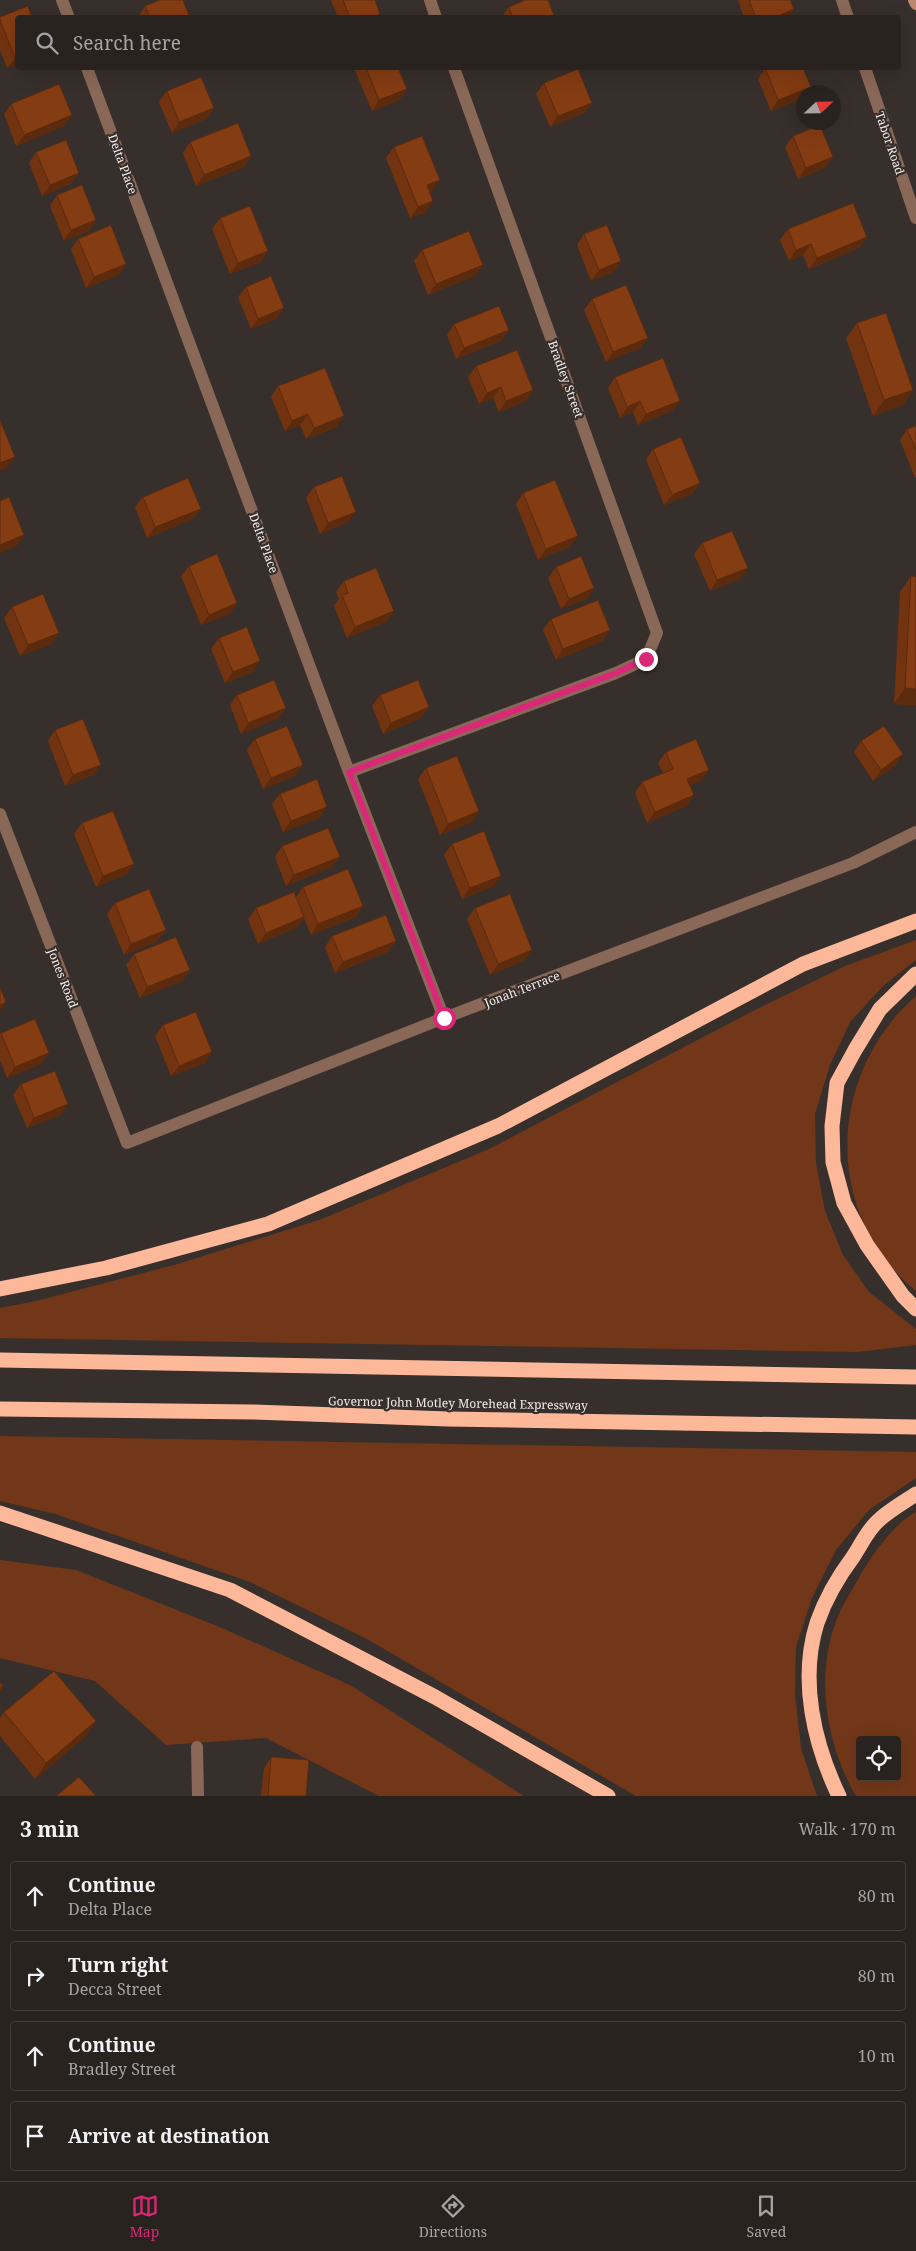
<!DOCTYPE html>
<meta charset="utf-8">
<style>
:root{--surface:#292320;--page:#312b29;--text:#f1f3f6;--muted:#a5a4a5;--line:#45403e;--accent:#db2777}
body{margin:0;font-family:"Noto Serif",serif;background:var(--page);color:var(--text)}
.controls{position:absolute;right:15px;bottom:15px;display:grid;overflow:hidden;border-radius:5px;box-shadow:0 5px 20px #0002}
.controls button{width:45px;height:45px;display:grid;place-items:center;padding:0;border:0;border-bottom:1px solid var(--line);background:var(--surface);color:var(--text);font:25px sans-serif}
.compass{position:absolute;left:796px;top:85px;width:45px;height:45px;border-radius:50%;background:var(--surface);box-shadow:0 5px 20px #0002;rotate:68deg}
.stop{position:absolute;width:15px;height:15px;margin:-11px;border:4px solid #db2777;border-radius:50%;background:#fff}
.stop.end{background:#db2777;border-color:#fff;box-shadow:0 1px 5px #0008}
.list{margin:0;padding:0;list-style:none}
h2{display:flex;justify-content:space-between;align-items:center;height:65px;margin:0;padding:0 20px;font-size:21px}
h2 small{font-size:16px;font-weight:400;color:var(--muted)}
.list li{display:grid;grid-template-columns:32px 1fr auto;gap:15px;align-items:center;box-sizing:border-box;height:70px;margin:0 10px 10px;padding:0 10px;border:1px solid var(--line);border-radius:5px}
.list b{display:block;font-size:19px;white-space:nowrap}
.list p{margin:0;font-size:16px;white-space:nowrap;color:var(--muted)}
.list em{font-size:16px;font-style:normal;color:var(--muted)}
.icon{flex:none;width:28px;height:28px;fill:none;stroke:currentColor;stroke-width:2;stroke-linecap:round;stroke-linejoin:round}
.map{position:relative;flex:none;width:916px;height:1796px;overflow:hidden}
.search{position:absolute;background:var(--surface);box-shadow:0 5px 20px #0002;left:15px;right:15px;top:15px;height:55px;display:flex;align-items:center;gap:12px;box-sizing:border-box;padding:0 18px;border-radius:5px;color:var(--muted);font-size:19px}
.sheet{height:385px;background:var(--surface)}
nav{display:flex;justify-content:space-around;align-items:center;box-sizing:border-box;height:70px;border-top:1px solid var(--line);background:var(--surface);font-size:14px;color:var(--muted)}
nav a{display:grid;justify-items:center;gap:2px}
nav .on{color:var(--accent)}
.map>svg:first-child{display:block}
.green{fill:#723719;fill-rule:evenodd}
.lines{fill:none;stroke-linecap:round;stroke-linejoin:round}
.minor{stroke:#8a6858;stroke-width:12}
.secondary{stroke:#bd876d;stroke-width:12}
.motorway{stroke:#fcb899;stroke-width:15}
.wall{fill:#723410}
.shaded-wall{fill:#5c2a0d}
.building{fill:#843c13;stroke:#5c2a0d}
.route{stroke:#db2777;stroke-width:6}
.labels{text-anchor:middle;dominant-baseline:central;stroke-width:4.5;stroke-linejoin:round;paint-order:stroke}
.street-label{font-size:12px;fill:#f2edeb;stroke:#372f2b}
</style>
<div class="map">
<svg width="916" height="1796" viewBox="0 0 916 1796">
<rect width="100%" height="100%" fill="#372f2b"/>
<!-- green -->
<path class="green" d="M916,940V960L884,985L850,1022L830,1065L815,1114L816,1163L825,1211L843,1255L869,1292L916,1329V1345L857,1352L0,1338V1308L36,1301L174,1265L322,1219L489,1149L753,1011L845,966Z
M916,996V1291C822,1214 827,1074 916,996Z
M0,1436L916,1452V1478L869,1510L836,1550L812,1598L796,1647L795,1694L801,1748L817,1796H636L367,1639L250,1582L55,1514L0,1501Z
M916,1512V1796H856C825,1743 814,1671 839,1614C845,1600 854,1587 861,1574C873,1553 895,1523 916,1512ZM860,1740H897V1777H860Z
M0,1560L76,1570L222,1628L350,1685L524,1796H379L266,1738L166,1745L95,1681L0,1658Z"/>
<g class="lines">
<!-- minor -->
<path class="minor" d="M62,0L69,18
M430,0L436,18
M842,0L848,18
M87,68L349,772L444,1018
M865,68L916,218
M349,772L616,673L646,659L657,633L454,68
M0,814L127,1143L444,1018L853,863L916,832
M197,1747L198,1796"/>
<!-- secondary -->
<path class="secondary" d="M914,0L916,4"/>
<!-- motorway -->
<path class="motorway" d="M916,974L880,1009L855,1050L837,1083L832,1126L833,1162L844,1203L867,1245L903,1296L916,1309
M0,1289L106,1268L268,1224L498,1126L803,964L916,921
M0,1360L916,1377
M0,1409L253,1412L448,1419L916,1427
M0,1513L230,1590L435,1697L608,1796
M839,1796C814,1744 799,1680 817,1623C825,1600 838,1577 853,1557C861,1545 868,1529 879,1520C890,1510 904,1502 916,1494"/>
</g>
<!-- wall -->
<path class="wall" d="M331,0H375L380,14L378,18H338Z
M738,0H790L794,9L788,18H744Z
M145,6L190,18H138V17Z
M509,7L555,18H501Z
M0,17L18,18V64L7,68L0,50Z
M354,68H398L407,89L399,100L372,111Z
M765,68L804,92L803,98L771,111L758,79Z
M544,83L592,103L584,113L550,127L536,94Z
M167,91L214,108L206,119L172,133L159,102Z
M11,104L64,126L16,146L4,114Z
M793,136L825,168L798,179L785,147Z
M190,142L251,156L244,167L196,186L183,153Z
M394,147L432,191L430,192L426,212L410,218L386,158Z
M36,152L79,173L71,184L42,196L29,163Z
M57,195L96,220L89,231L64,241L50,206Z
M220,218L261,262L230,274L212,229Z
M788,229L867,237L859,248L809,269L803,255L789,261L780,240Z
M584,234L621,261L614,272L591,281L577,245Z
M78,239L126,264L119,275L86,288L71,249Z
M422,250L475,276L428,295L414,261Z
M246,287L284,308L276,319L251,329L238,297Z
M592,299L648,338L640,348L606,362L584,310Z
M857,323L913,390L902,406L873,416L846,338Z
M454,324L509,330L501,341L456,359L447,335Z
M476,366L533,390L526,401L499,412L493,398L479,404L468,377Z
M615,377L680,401L672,411L638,425L633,412L620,418L608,388Z
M278,386L337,427L306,439L300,425L285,431L271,397Z
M916,426V478H915L900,440L907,429Z
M653,449L700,483L692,494L664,505L646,459Z
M314,487L348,522L320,534L306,498Z
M523,493L570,547L538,560L516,504Z
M143,497L193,519L147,538L135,507Z
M702,543L748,568L740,579L710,591L694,554Z
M189,566L237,603L230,614L201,625L181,576Z
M556,567L594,588L587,599L561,609L548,578Z
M911,576L916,577V705L894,704L900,592Z
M344,581L386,622L347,638L334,606L339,599L336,592Z
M12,607L59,633L51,644L20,656L4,618Z
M551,619L603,641L556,660L543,630Z
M219,638L253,672L225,683L211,649Z
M237,695L286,708L278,718L241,734L230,705Z
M380,695L429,707L421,718L383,734L372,706Z
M55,730L101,765L93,775L65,786L48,741Z
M255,739L295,776L263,789L247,750Z
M861,741L896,765L873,781L854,752Z
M666,752L702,780L690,785L694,795L686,806L647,823L635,793L642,782L663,773L658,763Z
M426,768L479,811L472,822L440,835L418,779Z
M280,794L319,818L283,832L272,804Z
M82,823L134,864L127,874L96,887L74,834Z
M452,844L494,886L462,899L444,855Z
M282,846L340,857L332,867L286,886L275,857Z
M303,887L363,906L356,917L311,935L304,918L296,928L258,944L248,919L256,908L296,897Z
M115,903L158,941L124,955L107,914Z
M475,908L524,961L490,975L467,919Z
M332,936L396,941L388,952L335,973L325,947Z
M134,954L190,970L182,981L140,998L126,965Z
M163,1025L205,1063L171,1076L155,1036Z
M1,1033L41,1064L7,1078L0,1060V1034Z
M21,1084L61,1115L27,1128L13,1095Z
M4,1712L85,1737L35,1779L0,1736V1718Z
M271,1757L306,1796H261L264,1768Z"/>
<!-- shaded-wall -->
<path class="shaded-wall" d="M794,9L788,18H773Z
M18,57V64L7,68L15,58Z
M811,87L807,92H804L803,98L771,111L778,100Z
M407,89L399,100L372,111L379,100Z
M592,103L584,113L550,127L558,116Z
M214,108L206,119L172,133L179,122Z
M72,115L64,126L16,146L24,135Z
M251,156L244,167L196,186L204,175Z
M833,157L825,168L798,179L806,168Z
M79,173L71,184L42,196L50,185Z
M440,180L432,191L419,196L427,185Z
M433,201L426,212L410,218L418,207Z
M96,220L89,231L64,241L71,230Z
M867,237L859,248L809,269L817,258Z
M811,244L803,255L789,261L796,250Z
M268,251L261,262L230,274L238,263Z
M621,261L614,272L591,281L599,270Z
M126,264L119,275L86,288L94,277Z
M483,265L475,276L428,295L436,284Z
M284,308L276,319L251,329L258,319Z
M509,330L501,341L456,359L464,348Z
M648,338L640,348L606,362L613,352Z
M501,387L493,398L479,404L487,393Z
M533,390L526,401L499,412L506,401Z
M913,390L902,406L873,416L884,400Z
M640,401L633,412L620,418L627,407Z
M680,401L672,411L638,425L646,414Z
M308,414L300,425L285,431L292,421Z
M344,416L337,427L306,439L314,428Z
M15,457L7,468L0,471V463Z
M700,483L692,494L664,505L672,495Z
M201,509L193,519L147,538L155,527Z
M356,512L348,522L320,534L328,523Z
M24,535L17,546L0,553V545Z
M578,536L570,547L538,560L546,549Z
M748,568L740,579L710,591L717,580Z
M594,588L587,599L561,609L569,599Z
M237,603L230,614L201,625L209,615Z
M394,611L386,622L347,638L355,627Z
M610,630L603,641L556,660L563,649Z
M59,633L51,644L20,656L28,645Z
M260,661L253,672L225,683L233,672Z
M905,688L916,689V705L894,704Z
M429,707L421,718L383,734L391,723Z
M286,708L278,718L241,734L248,723Z
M903,754L896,765L873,781L881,770Z
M101,765L93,775L65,786L73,775Z
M303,765L295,776L263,789L271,778Z
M709,770L702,780L679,790L687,779Z
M694,795L686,806L647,823L655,812Z
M327,807L319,818L283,832L291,821Z
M479,811L472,822L440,835L448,824Z
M340,857L332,867L286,886L294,875Z
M134,864L127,874L96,887L103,876Z
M501,876L494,886L462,899L470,888Z
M363,906L356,917L311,935L318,924Z
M304,917L296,928L258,944L266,933Z
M166,930L158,941L124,955L131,944Z
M396,941L388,952L335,973L343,962Z
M532,950L524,961L490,975L498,964Z
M190,970L182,981L140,998L147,987Z
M6,1002L0,1011V1005Z
M212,1052L205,1063L171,1076L179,1066Z
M49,1053L41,1064L7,1078L15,1067Z
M68,1104L61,1115L27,1128L34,1118Z
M96,1721L85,1737L35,1779L46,1763Z"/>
<!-- building -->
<path class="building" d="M160,0H183L190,18H150L145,6Z
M343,0H375L380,14L372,18H350Z
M525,0H548L555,18H513L509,7Z
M749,0H790L794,9L773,18H756Z
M28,6L32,18H18V57L15,58L0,20V17Z
M366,68H398L407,89L379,100Z
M765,68H803L811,87L778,100Z
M578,69L592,103L558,116L544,83Z
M201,77L214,108L179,122L167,91Z
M59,84L72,115L24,135L11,104Z
M238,123L251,156L204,175L190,142Z
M820,125L833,157L806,168L793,136Z
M422,136L440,180L427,185L433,201L418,207L394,147Z
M66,140L79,173L50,185L36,152Z
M82,185L96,220L71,230L57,195Z
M853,203L867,237L817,258L811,244L796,250L788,229Z
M250,206L268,251L238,263L220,218Z
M111,225L126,264L94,277L78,239Z
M607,225L621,261L599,270L584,234Z
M469,231L483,265L436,284L422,250Z
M271,276L284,308L258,319L246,287Z
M626,285L648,338L613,352L592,299Z
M499,306L509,330L464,348L454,324Z
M886,313L913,390L884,400L857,323Z
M517,350L533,390L506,401L501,387L487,393L476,366Z
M663,358L680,401L646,414L640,401L627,407L615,377Z
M325,368L344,416L314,428L308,414L292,421L278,386Z
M0,420L15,457L0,463Z
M916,426V450L907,429Z
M681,437L700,483L672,495L653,449Z
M342,476L356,512L328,523L314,487Z
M188,478L201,509L155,527L143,497Z
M555,480L578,536L546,549L523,493Z
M9,497L24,535L0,545V501Z
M732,531L748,568L717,580L702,543Z
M217,554L237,603L209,615L189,566Z
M581,556L594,588L569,599L556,567Z
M376,568L394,611L355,627L342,595L348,593L344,581Z
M911,576L916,577V689L905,688Z
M43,594L59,633L28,645L12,607Z
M598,600L610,630L563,649L551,619Z
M247,627L260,661L233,672L219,638Z
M274,680L286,708L248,723L237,695Z
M418,680L429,707L391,723L380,695Z
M83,719L101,765L73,775L55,730Z
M287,726L303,765L271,778L255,739Z
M884,726L903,754L881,770L861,741Z
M696,739L709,770L687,779L694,795L655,812L642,782L673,769L666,752Z
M457,756L479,811L448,824L426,768Z
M317,779L327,807L291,821L280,794Z
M113,811L134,864L103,876L82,823Z
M328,828L340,857L294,875L282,846Z
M484,831L501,876L470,888L452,844Z
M348,869L363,906L318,924L303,887Z
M149,889L166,930L131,944L115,903Z
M294,892L304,917L266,933L256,908Z
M510,894L532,950L498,964L475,908Z
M386,915L396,941L343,962L332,936Z
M176,937L190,970L147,987L134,954Z
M0,987L6,1002L0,1005Z
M196,1012L212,1052L179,1066L163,1025Z
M35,1019L49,1053L15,1067L1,1033Z
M55,1071L68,1104L34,1118L21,1084Z
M54,1671L96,1721L46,1763L4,1712Z
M0,1683L3,1685L0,1691Z
M271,1757L309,1760L306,1796H268Z
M79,1777L96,1796H56Z"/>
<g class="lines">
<!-- route -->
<path class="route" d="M444,1018L349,772L616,673L646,659"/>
</g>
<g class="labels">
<!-- street labels -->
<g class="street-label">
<text transform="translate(890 143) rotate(71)">Tabor Road</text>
<text transform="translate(123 164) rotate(70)">Delta Place</text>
<text transform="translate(566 379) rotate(70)">Bradley Street</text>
<text transform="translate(264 543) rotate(70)">Delta Place</text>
<text transform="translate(63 978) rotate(69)">Jones Road</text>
<text transform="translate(522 989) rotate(-21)">Jonah Terrace</text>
<text transform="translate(458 1403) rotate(1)">Governor John Motley Morehead Expressway</text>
</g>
</g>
</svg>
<div class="controls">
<button><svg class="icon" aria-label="locate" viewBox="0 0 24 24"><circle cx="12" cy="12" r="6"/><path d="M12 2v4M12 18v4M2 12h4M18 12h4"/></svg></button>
</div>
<svg class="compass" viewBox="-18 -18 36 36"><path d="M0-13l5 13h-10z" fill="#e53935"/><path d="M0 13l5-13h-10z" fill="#a5a4a5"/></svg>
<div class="stop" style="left:444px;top:1018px"></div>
<div class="stop end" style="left:646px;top:659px"></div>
<div class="search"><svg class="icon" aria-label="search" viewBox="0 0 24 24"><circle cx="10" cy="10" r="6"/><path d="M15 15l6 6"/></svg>Search here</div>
</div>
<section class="sheet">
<h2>3 min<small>Walk · 170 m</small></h2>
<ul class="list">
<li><svg class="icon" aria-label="ahead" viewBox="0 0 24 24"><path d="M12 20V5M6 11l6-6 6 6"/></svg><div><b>Continue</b><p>Delta Place</p></div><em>80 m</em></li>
<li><svg class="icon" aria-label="right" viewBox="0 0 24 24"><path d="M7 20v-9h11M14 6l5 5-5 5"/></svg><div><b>Turn right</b><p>Decca Street</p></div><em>80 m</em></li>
<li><svg class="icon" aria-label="ahead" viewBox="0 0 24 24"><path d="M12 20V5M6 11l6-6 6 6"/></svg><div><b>Continue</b><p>Bradley Street</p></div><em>10 m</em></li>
<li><svg class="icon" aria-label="arrive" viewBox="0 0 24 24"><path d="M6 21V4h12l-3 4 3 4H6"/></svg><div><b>Arrive at destination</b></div></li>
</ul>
</section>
<nav>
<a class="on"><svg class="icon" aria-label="map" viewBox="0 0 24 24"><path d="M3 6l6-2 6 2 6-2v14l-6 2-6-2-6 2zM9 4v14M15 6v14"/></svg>Map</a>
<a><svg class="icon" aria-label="directions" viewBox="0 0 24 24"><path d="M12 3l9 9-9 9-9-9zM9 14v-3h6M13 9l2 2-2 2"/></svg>Directions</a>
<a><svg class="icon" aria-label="saved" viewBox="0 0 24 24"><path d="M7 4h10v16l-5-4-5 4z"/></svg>Saved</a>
</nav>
